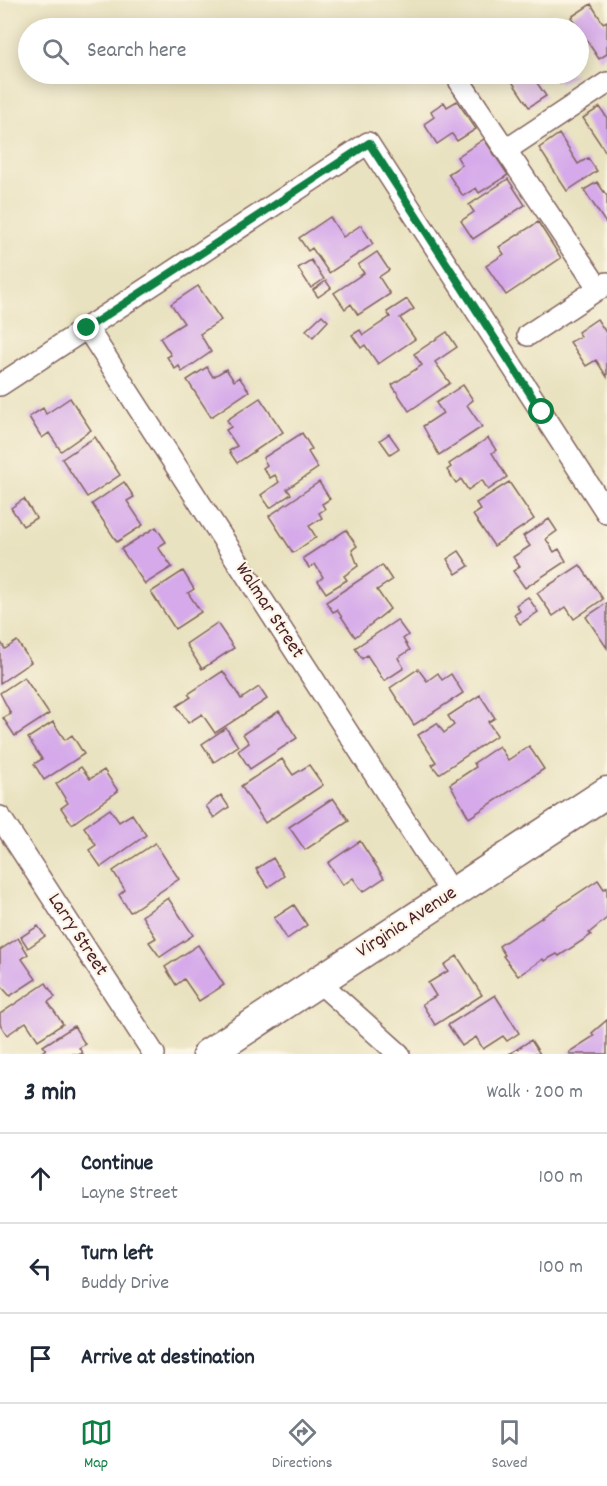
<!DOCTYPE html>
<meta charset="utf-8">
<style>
:root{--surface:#fff;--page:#f2f2f3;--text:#1f2937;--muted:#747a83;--line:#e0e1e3;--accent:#0b8043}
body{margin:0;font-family:Dekko,sans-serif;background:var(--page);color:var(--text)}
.stop{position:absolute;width:18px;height:18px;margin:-14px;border:4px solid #0b8043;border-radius:50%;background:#fff}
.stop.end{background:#0b8043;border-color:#fff;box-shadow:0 2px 6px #0008}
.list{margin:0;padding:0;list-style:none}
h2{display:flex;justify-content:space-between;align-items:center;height:78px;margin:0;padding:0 24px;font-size:26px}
h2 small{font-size:20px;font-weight:400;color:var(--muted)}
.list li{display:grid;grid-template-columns:39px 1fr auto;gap:18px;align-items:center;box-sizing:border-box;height:90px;padding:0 24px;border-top:2px solid var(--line)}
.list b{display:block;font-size:22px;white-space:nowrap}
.list p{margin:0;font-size:20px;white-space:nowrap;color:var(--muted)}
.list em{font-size:20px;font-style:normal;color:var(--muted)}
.icon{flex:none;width:33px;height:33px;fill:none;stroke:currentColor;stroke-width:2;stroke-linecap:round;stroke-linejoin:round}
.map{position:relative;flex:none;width:607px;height:1054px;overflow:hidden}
.search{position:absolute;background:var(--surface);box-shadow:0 3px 15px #0003;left:18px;right:18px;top:18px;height:66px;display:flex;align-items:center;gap:15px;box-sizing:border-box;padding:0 21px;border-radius:33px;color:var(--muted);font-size:22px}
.sheet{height:348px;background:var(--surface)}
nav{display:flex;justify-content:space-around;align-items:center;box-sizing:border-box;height:84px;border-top:2px solid var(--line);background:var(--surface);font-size:16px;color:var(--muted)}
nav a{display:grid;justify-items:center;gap:3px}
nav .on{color:var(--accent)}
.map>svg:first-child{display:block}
.building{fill:#d6aaea}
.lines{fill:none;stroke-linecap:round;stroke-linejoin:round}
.street-casing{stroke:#82635f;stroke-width:24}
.secondary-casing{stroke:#82635f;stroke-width:33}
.street{stroke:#fff;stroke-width:21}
.secondary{stroke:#fff;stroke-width:30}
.route{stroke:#0b8043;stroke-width:8}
.labels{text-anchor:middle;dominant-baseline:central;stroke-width:4.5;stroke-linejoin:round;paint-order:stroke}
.street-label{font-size:20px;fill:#4a1f2b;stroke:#fcf5e5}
</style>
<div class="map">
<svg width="607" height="1054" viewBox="0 0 607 1054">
<rect width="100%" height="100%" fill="#fcf5e5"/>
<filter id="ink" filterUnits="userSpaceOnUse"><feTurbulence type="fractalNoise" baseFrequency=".0167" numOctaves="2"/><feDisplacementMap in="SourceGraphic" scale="12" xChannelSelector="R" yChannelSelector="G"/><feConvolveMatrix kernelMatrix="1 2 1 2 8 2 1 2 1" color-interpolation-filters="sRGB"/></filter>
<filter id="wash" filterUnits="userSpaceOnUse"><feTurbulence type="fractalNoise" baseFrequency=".008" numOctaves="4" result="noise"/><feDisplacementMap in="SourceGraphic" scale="24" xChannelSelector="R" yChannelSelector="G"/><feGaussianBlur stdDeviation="1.35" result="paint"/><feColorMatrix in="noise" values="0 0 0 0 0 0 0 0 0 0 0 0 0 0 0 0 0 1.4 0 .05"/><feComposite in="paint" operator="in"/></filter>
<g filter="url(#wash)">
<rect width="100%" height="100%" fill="#e9e2c0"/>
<g id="blocks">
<!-- building -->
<path class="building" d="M591,4L603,23L607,21V54L599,59L571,17Z
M507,74H531L546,96L529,107Z
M553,74H576L560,84Z
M457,101L476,129L457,141L452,134L437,144L424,124L434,117L431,111L444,102L447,107Z
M600,107L607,118V154L583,118Z
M559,134L578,164L588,158L597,171L567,191L539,148Z
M484,139L508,175L479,193L476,188L463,196L448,174L462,165L457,157Z
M508,179L525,205L473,239L461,221L474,212L469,205Z
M597,182L607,196V225L584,190Z
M330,217L343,237L361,225L373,244L329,273L312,248L308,251L299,238Z
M538,222L561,258L506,295L486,266L504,254L499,247Z
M377,252L389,270L379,277L390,294L358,315L351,304L345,309L334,293L364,273L358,265Z
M311,260L324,279L311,288L298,268Z
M326,281L331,288L318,297L313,290Z
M198,286L221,320L200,334L211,352L182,372L179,366L175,369L167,357L171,355L160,338L184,323L171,304Z
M407,299L414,309L400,318L415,339L378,364L365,345L361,348L352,335L360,330L363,335L390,317L387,312Z
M322,315L328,321L313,337L306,330Z
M597,319L607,334V377L596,360L586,366L570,342L581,336L578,332Z
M447,332L457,347L435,362L450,383L409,411L392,385L422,365L414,354Z
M207,367L213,377L226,369L234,381L239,377L249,391L211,417L187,380Z
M463,385L473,400L467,405L482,427L439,455L423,426L443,413L436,403Z
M70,398L91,430L61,451L49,433L42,438L29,417L43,408L46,414Z
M260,398L283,432L237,463L229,451L237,446L226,430L231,427L227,420Z
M302,433L312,449L308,452L318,468L287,489L291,494L270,508L261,495L279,482L275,475L270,478L263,468L267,465L263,458Z
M389,434L399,448L390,454L380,440Z
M95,437L120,475L87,497L62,459Z
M488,438L496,450L492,453L507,477L488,490L482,480L468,490L461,479L456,483L447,470L451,467L449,464Z
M124,482L134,497L127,501L143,525L117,542L92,504Z
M319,482L330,499L322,504L325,509L319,513L322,518L309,526L316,537L293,553L269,516Z
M509,482L534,519L494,546L473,515L481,510L476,503Z
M24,499L36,518L23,526L11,508Z
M549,519L557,531L546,539L554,552L559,549L566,561L525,588L513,571L520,567L513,557L530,546L523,536Z
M156,527L166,542L158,547L172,567L145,584L121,549Z
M346,530L357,546L352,550L358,566L344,576L347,580L326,593L318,581L323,577L315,564L309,568L303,558Z
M459,551L469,566L456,574L447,559Z
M382,565L392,580L377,590L390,609L355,637L337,610L333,612L326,602Z
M580,565L603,599L574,619L566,607L553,616L537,593Z
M183,571L194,589L188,593L201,612L175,629L151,592Z
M528,597L538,612L520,624L514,615L520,611L516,605Z
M607,603V648L586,617Z
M397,620L408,635L403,639L410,650L398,658L404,668L384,681L367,655L362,659L355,648Z
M217,623L234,648L202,669L186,644Z
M0,641L5,649L17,641L31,662L0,683Z
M418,669L427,681L438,673L442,680L451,674L463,693L414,725L390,688Z
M223,671L241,699L259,687L267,699L215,733L202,714L188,723L177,706L191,697L188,694Z
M24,677L49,714L15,736L3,718L11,714L0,693Z
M480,695L495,718L488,722L497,735L439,774L432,765L436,762L418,735L437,723L444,733L454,725L448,716Z
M279,711L297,738L250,769L238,751L249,743L243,734Z
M53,722L65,740L72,735L84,754L44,780L34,764L42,759L28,738Z
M226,728L238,746L214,762L202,744Z
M499,746L508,760L529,746L544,769L469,818L450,784L476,767L474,763Z
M282,759L293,775L309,765L323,785L265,823L241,786Z
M81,767L90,779L104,770L118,791L72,824L61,808L68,803L56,784Z
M221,795L229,807L214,818L206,806Z
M333,798L349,821L305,850L289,827Z
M110,809L119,822L132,814L146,835L101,867L89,850L96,845L84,827Z
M360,841L384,878L363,892L353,878L343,885L328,863Z
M155,843L179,879L130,912L119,895L125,890L113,871Z
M273,858L284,876L268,887L256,869Z
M598,880L604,889L607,887V918L589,933L591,935L559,956L557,954L544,961L543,959L518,976L503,956L505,955L499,946Z
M168,898L193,935L160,957L149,942L156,938L142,916Z
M294,905L307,925L287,939L274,918Z
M38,926L45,936L28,948L21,937Z
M18,938L28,954L22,959L36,979L10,996L0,985V950Z
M198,945L224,985L199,1001L184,979L176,985L165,967Z
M457,956L482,995L435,1025L422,1004L436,996L428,983L448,971L444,965Z
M46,983L55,997L48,1002L63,1024L38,1040L26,1022L7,1035L0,1024V1014Z
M495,995L519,1033L507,1041L503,1036L483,1049L476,1037L462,1046L448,1025Z
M607,1020V1054H570L569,1052L594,1036L592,1033Z
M74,1026L85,1044L79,1048L83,1054H39L46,1049L43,1046Z
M531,1040L540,1054H509Z"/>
</g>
</g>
<g filter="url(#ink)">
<use href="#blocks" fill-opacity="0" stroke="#82635f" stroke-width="1.5"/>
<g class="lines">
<defs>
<path id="street" d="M460,82L599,289
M506,150L607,83
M87,328L452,894
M528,335L607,283
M0,385L368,143L607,513
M0,817L154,1054
M318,981L399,1054"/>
<path id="secondary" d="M208,1054L607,792"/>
</defs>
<!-- street casing -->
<use href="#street" class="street-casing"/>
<!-- secondary casing -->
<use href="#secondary" class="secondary-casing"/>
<!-- street -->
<use href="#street" class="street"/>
<!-- secondary -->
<use href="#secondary" class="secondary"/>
</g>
</g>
<g class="lines" filter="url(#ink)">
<!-- route -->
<path class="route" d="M87,328L369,143L542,412"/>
</g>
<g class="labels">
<!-- street labels -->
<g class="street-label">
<text transform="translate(269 611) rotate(57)">Walmar Street</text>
<text transform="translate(407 923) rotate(-33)">Virginia Avenue</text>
<text transform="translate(77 935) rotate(57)">Larry Street</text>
</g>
</g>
</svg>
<div class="stop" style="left:542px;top:412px"></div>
<div class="stop end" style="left:87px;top:328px"></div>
<div class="search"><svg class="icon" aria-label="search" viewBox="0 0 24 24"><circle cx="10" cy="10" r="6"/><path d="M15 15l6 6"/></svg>Search here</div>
</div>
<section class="sheet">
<h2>3 min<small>Walk · 200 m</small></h2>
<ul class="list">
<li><svg class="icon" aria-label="ahead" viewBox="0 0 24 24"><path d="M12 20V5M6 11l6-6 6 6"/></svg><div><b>Continue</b><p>Layne Street</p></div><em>100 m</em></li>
<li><svg class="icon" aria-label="left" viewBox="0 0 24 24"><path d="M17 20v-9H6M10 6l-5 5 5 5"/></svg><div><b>Turn left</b><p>Buddy Drive</p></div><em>100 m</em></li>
<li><svg class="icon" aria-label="arrive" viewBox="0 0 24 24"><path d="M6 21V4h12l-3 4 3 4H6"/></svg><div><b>Arrive at destination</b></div></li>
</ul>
</section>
<nav>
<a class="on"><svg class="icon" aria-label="map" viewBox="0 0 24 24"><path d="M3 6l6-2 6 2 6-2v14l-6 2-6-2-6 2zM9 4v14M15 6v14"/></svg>Map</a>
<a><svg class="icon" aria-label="directions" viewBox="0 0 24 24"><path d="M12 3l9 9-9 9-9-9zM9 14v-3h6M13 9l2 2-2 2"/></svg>Directions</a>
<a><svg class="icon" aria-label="saved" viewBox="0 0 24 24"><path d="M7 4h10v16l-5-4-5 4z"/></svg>Saved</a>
</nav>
